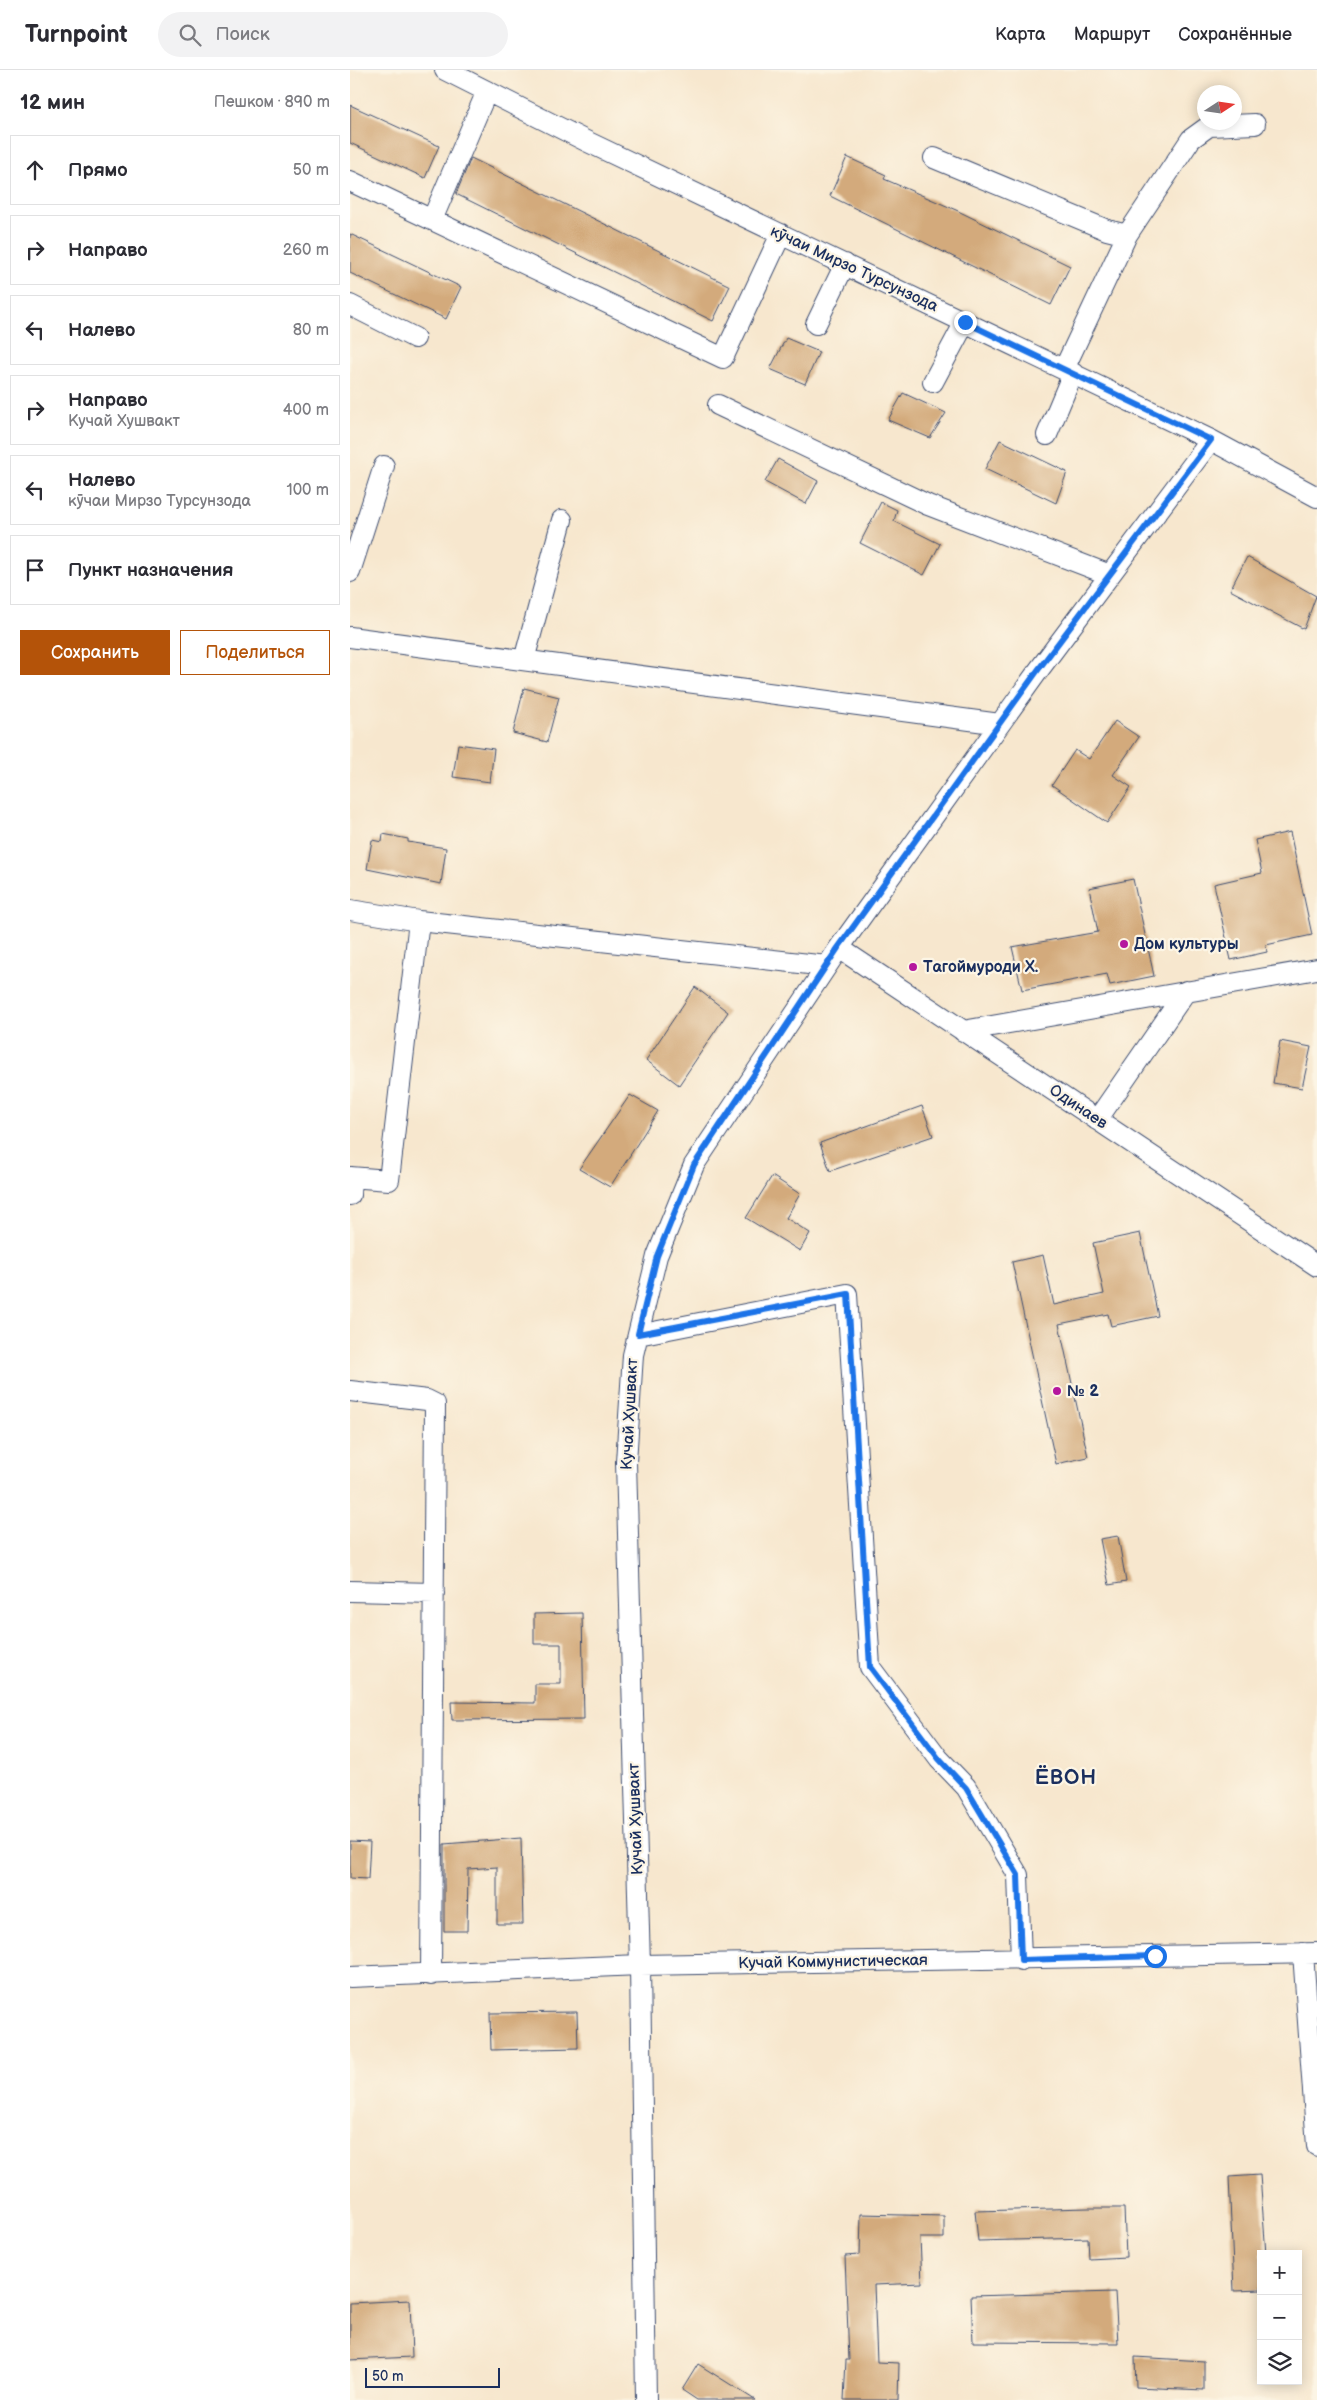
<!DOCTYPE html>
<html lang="ru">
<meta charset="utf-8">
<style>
:root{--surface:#fff;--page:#f2f2f3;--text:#2b2b33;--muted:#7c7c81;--line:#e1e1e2;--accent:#b45309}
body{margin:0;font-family:"Balsamiq Sans",sans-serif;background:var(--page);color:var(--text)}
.controls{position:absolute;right:15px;bottom:15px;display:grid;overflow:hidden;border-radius:0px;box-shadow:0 2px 12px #0003}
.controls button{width:45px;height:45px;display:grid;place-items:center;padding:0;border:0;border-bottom:1px solid var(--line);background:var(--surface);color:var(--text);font:25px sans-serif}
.compass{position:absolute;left:847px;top:15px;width:45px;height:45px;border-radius:50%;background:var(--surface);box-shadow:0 2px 12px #0003;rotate:78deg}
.scale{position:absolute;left:15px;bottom:12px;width:135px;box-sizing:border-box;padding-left:5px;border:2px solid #1b2f5e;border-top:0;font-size:14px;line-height:18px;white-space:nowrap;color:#1b2f5e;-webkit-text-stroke:4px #fcf5e5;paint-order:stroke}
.stop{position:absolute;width:15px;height:15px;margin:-11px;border:4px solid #1a73e8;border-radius:50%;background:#fff}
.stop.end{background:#1a73e8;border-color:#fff;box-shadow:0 1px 5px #0008}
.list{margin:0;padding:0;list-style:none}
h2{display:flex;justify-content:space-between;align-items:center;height:65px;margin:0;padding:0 20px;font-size:21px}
h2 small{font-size:16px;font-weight:400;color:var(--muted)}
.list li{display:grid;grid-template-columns:32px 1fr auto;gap:15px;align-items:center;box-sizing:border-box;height:70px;margin:0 10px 10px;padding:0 10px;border:1px solid var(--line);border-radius:0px}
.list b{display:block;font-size:19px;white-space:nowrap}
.list p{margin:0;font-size:16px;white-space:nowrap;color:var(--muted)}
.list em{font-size:16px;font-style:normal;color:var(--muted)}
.actions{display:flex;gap:10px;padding:15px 20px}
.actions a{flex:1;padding:11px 0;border:1px solid var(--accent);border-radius:0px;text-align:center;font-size:18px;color:var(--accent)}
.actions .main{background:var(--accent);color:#fff}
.icon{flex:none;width:28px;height:28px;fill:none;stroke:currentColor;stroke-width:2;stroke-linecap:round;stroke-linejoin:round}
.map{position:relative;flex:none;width:967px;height:2330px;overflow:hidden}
header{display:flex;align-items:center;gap:30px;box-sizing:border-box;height:70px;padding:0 25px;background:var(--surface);border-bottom:1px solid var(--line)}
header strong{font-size:24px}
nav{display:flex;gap:28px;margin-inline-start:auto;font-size:18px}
.search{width:350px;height:45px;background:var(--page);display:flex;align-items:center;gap:12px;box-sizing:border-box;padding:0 18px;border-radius:28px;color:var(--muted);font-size:19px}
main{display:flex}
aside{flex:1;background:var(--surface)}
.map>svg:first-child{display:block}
.building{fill:#d3aa7c}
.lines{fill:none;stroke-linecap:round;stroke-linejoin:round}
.minor-casing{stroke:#3c4b6f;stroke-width:22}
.minor{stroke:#fff;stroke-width:20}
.route{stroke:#1a73e8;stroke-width:6}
.poi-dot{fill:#b5179e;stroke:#fcf5e5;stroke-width:2}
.labels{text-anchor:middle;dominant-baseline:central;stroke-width:4.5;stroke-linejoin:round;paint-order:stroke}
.street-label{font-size:16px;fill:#1b2f5e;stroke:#fcf5e5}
.poi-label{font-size:16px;font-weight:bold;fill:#1b2f5e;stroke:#fcf5e5;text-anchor:start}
.district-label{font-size:21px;font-weight:bold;letter-spacing:1px;fill:#1b2f5e;stroke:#fcf5e5}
</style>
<header>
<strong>Turnpoint</strong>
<div class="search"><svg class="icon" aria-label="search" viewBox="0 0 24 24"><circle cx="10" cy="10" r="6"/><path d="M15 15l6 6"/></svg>Поиск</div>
<nav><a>Карта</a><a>Маршрут</a><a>Сохранённые</a></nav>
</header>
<main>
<aside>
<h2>12 мин<small>Пешком · 890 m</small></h2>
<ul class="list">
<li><svg class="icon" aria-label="ahead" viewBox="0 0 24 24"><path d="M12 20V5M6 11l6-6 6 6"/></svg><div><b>Прямо</b></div><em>50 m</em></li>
<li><svg class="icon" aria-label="right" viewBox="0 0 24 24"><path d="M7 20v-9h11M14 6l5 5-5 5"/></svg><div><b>Направо</b></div><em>260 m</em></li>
<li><svg class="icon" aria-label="left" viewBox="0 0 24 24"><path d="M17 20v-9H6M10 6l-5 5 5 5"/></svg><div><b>Налево</b></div><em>80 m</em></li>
<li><svg class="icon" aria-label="right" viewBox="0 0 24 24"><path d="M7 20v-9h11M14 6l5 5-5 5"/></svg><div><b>Направо</b><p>Кучай Хушвакт</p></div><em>400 m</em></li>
<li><svg class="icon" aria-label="left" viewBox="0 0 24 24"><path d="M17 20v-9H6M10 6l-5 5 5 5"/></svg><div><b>Налево</b><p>кӯчаи Мирзо Турсунзода</p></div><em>100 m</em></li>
<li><svg class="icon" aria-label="arrive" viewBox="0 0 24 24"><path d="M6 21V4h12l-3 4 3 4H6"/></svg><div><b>Пункт назначения</b></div></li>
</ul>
<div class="actions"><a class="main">Сохранить</a><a>Поделиться</a></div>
</aside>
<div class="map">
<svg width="967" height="2330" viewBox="0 0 967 2330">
<rect width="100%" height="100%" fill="#fcf5e5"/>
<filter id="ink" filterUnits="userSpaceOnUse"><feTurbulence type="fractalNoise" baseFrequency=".02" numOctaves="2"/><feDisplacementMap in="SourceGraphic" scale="10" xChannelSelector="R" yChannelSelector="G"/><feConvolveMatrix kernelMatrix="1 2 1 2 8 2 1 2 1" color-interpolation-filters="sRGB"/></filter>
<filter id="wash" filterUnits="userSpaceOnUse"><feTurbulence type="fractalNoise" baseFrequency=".0096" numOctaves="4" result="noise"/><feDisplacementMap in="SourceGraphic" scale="20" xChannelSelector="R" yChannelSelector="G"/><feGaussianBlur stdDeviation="1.12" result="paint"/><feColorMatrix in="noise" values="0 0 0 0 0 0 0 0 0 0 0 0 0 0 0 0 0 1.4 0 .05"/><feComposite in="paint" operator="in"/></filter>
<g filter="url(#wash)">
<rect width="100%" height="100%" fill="#f7e7ce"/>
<g id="blocks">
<!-- building -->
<path class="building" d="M0,35L89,76L75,108L0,73Z
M497,87L536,105L534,109L606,140L720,196L701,235L480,126Z
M121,88L380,216L363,251L106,124Z
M0,164L111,217L96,249L0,203Z
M436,268L469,282L455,314L420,299Z
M553,323L596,343L580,368L538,350Z
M650,370L717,402L706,433L635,399Z
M428,389L468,411L456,434L415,412Z
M531,432L547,440L544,451L590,474L574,505L510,473Z
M897,487L966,526L954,559L880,520Z
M174,618L209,627L197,672L163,663Z
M765,651L789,667L763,705L781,717L757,753L702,715L725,680L739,689Z
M108,674L144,679L140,712L103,707Z
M940,762L962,865L916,875L917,882L881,890L864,814L912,803L905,770Z
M33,764L58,769V772L96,778L91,814L17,799L22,770L32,772Z
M783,809L804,906L760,915L757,904L672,920L662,877L748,862L739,818Z
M345,917L378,942L329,1015L296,990Z
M930,971L961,977L952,1018L923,1013Z
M280,1025L308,1041L260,1117L229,1099Z
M572,1036L583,1066L480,1101L470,1073Z
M422,1106L450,1124L436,1148L460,1163L450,1181L396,1148Z
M790,1163L808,1246L761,1256L758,1244L709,1254L738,1387L706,1394L662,1192L693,1185L704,1235L754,1224L743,1173Z
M768,1466L776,1512L759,1515L750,1469Z
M232,1543L234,1649L102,1650L101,1632L185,1633V1614H211V1574H184V1544Z
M171,1768L173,1854H147V1797L118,1799L117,1861H94V1774Z
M0,1771L20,1772L18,1809L0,1808Z
M227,1942L228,1978L141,1980L140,1943Z
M910,2105L916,2184H911V2220L884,2221L879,2107Z
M738,2138H774L776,2187L739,2189L738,2168L628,2171L625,2141Z
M511,2144L594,2146V2168H570L572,2213L524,2215L527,2292L549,2293L548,2330H494L496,2290H499L495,2186L510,2185Z
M765,2222L768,2273L623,2272L621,2226Z
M60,2230L62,2287L0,2290V2233Z
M785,2287L854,2291V2320L786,2317Z
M348,2294L405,2330H347L332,2320Z"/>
</g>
</g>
<g filter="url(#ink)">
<use href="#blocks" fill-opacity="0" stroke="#3c4b6f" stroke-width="1"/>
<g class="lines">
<defs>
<path id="minor" d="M95,0L236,71L861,370L967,427
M584,88L757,160L777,165L714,299
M0,111L373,288L431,164
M82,150L137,21
M777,165L841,69L859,56L905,54
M0,235L65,268
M466,254L495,194
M583,312L615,252
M368,335L578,435L760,505
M697,365L723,303
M0,502L34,396
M0,567L650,654
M174,590L212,450
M0,840L69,851L477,896
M489,878L967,1196
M613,961L967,899
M747,1050L836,921
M0,1107L39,1110L69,851
M0,1125L1,1107
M288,1265L497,1224L520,1597L589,1689L616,1717L668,1805L671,1890
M0,1321L77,1330L85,1334L81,1905
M0,1521L84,1523
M953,1883L967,2076
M0,1907L290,1895L967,1883
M296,2330L290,1895L276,1392L283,1285L307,1186L344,1095L489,878L688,601L861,370"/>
</defs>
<!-- minor casing -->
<use href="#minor" class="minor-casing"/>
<!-- minor -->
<use href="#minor" class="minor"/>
</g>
</g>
<g class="lines" filter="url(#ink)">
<!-- route -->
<path class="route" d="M615,252L861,370L688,600L488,878L344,1095L307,1186L288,1264L498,1224L520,1597L589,1689L616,1718L668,1805L671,1890L805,1886"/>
</g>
<!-- markers -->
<g class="poi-dot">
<circle cx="774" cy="874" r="5"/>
<circle cx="563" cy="897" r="5"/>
<circle cx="707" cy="1321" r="5"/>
</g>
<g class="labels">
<!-- street labels -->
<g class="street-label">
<text transform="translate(504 199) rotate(25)">кӯчаи Мирзо Турсунзода</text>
<text transform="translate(728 1037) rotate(34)">Одинаев</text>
<text transform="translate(280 1344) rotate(-87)">Кучай Хушвакт</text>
<text transform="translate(286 1749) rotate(-92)">Кучай Хушвакт</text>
<text transform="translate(483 1892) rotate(-1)">Кучай Коммунистическая</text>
</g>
<!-- poi labels -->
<g class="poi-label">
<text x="784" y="874">Дом культуры</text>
<text x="573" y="897">Тагоймуроди Х.</text>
<text x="717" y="1321">№ 2</text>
</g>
<!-- district labels -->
<g class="district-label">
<text x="716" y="1707">ЁВОН</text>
</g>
</g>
</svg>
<div class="controls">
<button>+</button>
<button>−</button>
<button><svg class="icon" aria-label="layers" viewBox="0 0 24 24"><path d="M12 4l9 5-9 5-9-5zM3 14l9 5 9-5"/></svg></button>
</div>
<svg class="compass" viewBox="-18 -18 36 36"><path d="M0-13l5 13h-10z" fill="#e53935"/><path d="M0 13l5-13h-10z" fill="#7c7c81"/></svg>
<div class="scale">50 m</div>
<div class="stop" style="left:805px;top:1886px"></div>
<div class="stop end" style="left:615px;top:252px"></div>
</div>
</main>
